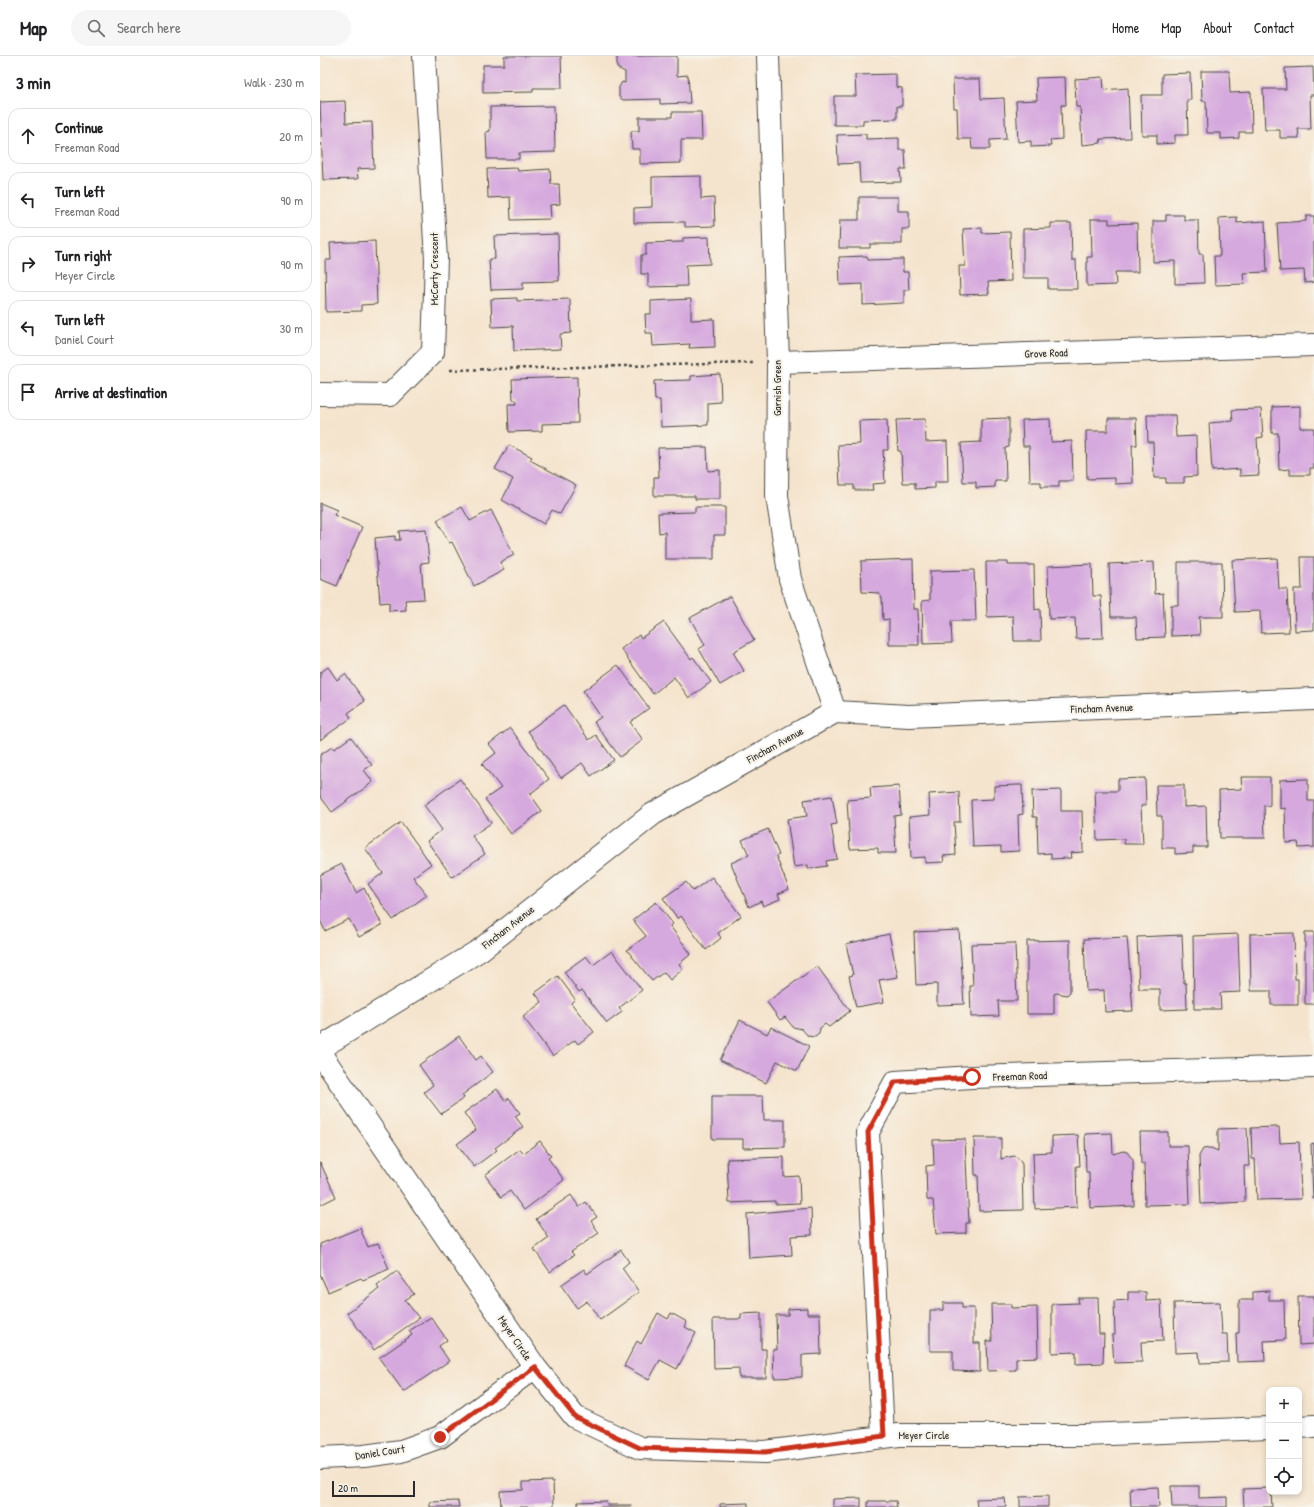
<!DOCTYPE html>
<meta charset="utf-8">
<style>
:root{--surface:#fff;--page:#f6f6f6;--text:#202124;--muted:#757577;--line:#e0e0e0}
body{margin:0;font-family:"Patrick Hand",sans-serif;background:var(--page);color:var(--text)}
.controls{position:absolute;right:12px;bottom:12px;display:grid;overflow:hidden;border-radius:8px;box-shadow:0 2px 6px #0003}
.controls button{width:36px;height:36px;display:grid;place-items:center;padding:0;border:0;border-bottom:1px solid var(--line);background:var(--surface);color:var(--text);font:20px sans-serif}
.scale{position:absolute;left:12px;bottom:10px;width:83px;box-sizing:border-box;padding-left:4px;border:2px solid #2b2b2b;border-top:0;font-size:11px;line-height:14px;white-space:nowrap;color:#2b2b2b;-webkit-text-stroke:3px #f7f3e8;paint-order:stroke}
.stop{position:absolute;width:12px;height:12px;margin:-9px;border:3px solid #c8321e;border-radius:50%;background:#fff}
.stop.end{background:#c8321e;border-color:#fff;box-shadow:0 1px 4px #0008}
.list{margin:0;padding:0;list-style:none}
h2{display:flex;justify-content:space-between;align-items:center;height:52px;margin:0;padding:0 16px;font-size:17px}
h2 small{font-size:13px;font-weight:400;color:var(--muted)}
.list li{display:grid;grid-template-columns:26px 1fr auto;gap:12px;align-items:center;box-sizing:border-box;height:56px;margin:0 8px 8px;padding:0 8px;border:1px solid var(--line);border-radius:12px}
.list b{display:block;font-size:15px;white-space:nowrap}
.list p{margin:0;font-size:13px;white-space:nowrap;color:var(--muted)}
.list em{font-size:13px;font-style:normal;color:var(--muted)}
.icon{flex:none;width:22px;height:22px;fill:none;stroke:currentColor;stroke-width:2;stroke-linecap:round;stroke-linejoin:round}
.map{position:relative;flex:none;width:994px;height:1451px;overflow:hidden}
header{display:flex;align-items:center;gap:24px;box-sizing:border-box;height:56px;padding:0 20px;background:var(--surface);border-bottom:1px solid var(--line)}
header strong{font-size:19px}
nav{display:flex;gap:22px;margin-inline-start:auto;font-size:14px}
.search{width:280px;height:36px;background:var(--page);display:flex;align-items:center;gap:10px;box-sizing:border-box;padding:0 14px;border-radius:22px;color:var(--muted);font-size:15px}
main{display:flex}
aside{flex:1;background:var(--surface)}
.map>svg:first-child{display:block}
.building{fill:#d5a8de}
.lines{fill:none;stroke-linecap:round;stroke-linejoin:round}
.minor-casing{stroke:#494743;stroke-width:24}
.tertiary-casing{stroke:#494743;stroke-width:24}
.path{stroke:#494743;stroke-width:2.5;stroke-dasharray:3 3;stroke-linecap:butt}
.minor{stroke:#fff;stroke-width:22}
.tertiary{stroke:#fff;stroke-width:22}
.route{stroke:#c8321e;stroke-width:5}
.labels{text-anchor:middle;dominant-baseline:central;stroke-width:4;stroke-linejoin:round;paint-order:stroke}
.street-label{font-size:11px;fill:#2b2b2b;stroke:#f7f3e8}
</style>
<header>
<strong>Map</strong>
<div class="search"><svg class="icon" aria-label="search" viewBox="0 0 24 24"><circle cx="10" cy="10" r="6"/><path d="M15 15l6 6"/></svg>Search here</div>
<nav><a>Home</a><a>Map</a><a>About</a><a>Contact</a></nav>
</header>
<main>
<aside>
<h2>3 min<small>Walk · 230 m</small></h2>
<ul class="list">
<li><svg class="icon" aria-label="ahead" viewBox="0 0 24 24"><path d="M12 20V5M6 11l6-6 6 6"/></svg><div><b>Continue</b><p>Freeman Road</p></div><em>20 m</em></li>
<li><svg class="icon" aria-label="left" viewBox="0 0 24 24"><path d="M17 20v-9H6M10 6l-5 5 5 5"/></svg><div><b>Turn left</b><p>Freeman Road</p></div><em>90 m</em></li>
<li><svg class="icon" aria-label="right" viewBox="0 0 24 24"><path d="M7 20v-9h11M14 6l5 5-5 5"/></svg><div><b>Turn right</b><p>Meyer Circle</p></div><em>90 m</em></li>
<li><svg class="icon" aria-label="left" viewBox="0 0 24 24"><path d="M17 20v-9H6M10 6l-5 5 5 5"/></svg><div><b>Turn left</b><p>Daniel Court</p></div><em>30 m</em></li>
<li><svg class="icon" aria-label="arrive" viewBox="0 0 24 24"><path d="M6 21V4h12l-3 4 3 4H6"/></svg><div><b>Arrive at destination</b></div></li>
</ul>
</aside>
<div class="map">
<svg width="994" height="1451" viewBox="0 0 994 1451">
<rect width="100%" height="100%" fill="#f7f3e8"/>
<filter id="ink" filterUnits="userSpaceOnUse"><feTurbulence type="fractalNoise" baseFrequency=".025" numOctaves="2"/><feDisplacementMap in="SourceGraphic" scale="8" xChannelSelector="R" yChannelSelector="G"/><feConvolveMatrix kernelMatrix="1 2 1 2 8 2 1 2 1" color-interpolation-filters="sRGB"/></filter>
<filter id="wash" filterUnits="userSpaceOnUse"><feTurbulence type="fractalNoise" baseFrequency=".012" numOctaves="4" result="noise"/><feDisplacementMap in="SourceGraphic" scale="16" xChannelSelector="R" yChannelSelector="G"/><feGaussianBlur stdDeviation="0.9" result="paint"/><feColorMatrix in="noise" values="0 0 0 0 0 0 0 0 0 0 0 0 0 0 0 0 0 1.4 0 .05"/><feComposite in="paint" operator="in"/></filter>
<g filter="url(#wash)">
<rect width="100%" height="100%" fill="#f5e4cd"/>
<g id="blocks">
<!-- building -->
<path class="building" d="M184,0H241L242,32H213V36L163,37V9H184Z
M299,0H357V20L368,19L370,47L340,48V43L303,44L299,41V31L302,26L305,27V16L297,12V2Z
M993,11L994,39H990L991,73H978L979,82H960V74H945L943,33H966L965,12Z
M881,15H909L910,37L931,36L932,76H919V82L901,83V77H887L886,45H882Z
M870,17L871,44H867L868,79H855V87L837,88V79H822L821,39H842V18Z
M576,18V31L582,32V50H577V63L543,64V69H514V40H536L535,19Z
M745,21L746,49H741L742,83L730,84L731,90L711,91V85L698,86L696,45L717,44L716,22Z
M783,21L784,34L808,32L810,82L780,83L781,87L762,89L760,51H756L755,23Z
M633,23H660L661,43L684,42L686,83L670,84V93H652L651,83H638L637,52H634Z
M25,45L26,67L52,66L54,112L37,113L38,123L3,124L0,46Z
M234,50L235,96L199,97V103H167L166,76L170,75V51Z
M352,56H381L382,84H361V107L320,108V93H312L311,75H319V61H352Z
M546,78V83L579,82V94H585L586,113H580L581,126L540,127L539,107L518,108L517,79Z
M197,112L198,115L230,113L231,128H239L240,148L230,149L231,163L191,164L190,141L168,142L167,113Z
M381,120V143L394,142L395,170L365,171V166L314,167V152L332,151V121Z
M539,141H578V155H589V173H582V188H550V192H519L520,164H539Z
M846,159H864V164H878L879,198H883L884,227L855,228V205L833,206V165H846Z
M986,160H994V226L985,227L984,214L960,215L957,167L986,165Z
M917,161V167L945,165L947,216L923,217L924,228L895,229L894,200H900L899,162Z
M771,163H789V168L817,167L818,216H795L796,229L767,230V201H772Z
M731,167H751L752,204H756L757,233H728V222H703V173L731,172Z
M662,172V177L690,176L691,225L668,226L669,238L640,239L639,210H645L643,173Z
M238,178L239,225L203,226V233L171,234L169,203H175L174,180Z
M389,181L390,208L366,209L367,230L328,231V218H321V199H326V187L363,186V182Z
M55,185L57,248L41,249V255L6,256L5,204H11L10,187Z
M547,200L548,204L583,203V216H588L589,234H584V247L543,249V228L520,229L519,201Z
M197,242V245L250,243L251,277L240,278L241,293L194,295L193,270L172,271L171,243Z
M371,243V264L394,263L395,291L369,292L370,288L333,290L332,277H326L325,258H331V245Z
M400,318L401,346L388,347V369L341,371L340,344H335L334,325L371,324V320Z
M257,321L258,367L222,368V375L189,376L188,348H197L196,344H193L192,323Z
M980,350V372H994V412H990V419H970V413L959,414L958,377H952V351Z
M938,353H941L943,381L937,382L939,419L920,420V413L892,415L889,367L913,365L912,354Z
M827,359H855L856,381L876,380L877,420L864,421V427H846V422H834L833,386H828Z
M689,362V391L685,392L686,425H675V431L656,432V426H643L641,387L661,386V363Z
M788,362H816L817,389H812L813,427L795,428V422L767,423L766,375H788Z
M605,363L606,386L627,385L628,426H615V432L595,433V427H583L581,395H578L576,364Z
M730,363L731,386L752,385L753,425H739V431H721V426H710L709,390H703L702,364Z
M567,364L568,394H563L565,427L552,428L553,434H534V429H520L518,389L540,388L539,365Z
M189,389L212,401L210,404L256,429L240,458L232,454L224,468L182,444L193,423L175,413Z
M387,391L388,415L400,414V443H375V440H334V421H339L338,392Z
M0,447L17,454L14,459L42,471L17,530L0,523Z
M142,451L150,465L171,454L194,499L180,506L184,514L154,530L132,486L129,487L117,464Z
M375,451H405V479H394V503H345V476L339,477L338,457L375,456Z
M106,473L109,506L101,507L104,543L85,544L86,554L69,555V546L60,547L55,482L75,480V484H80L79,475Z
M981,501H994V574L975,575L974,533H982Z
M957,502L959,533H967L969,576L941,577L940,555L915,556L912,504Z
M593,503L594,553H598L599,589H569V563L563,564L562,542L559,537L542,536L541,505Z
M666,506H688V509H714L715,554L720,553L721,585H694L693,560L667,561Z
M834,506L835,538L843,537L845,581L817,582L816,561H791L789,508Z
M858,506H902L903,561H879L880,579L851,580V549H858Z
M772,508L773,540H781L783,582L756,583L755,562L729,563L728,510Z
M654,514L656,565H631L632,587L603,588L602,545L610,544V515Z
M410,540L434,584L413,596L424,615L400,629L379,593L385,589L370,562Z
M344,566L371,603L373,601L391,626L369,642L354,621L333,638L301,593L319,579L321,582Z
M298,609L329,652L310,666L323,684L300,701L274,666L281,661L263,635Z
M8,611L17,624L25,618L45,645L28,657L31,662L0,684V617Z
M244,649L269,684L276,679L294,704L271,720L262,707L241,722L208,675Z
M190,672L229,723L210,738L222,755L191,778L165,743L181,732L162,708L176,697L169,688Z
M31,681L52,709L44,714L53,726L12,756L0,740V699L12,691L14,693Z
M921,721H950V750L944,749L945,782H900L899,734L922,733Z
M825,722L826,749L821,750L823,788H804V783L777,784L775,735H798V723Z
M140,723L171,767L152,780L165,798L132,821L107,785L122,774L104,749Z
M985,723H988V745H994V791L979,792L978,786L966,787L965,752L960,753V724Z
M698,729H702L703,758L698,759L699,795L681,796V790L653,791L651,744L674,743V730Z
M836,729H864V751L886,750L887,791H873V797L855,798V792H842V760H837Z
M579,730L581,759L574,760L576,797H558V792L530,793L527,744L551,742L550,732Z
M741,734V755H762L763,796L750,797L751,802L731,803V797L718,798L717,761H713L712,735Z
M639,736L640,766H634L636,799L623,800L624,806L605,807V801L591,802L589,761L610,759L609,738Z
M512,740L517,768L511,769L517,803L506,805L507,810L488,813V809L474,811L467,763L487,760L484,744Z
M81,766L111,808L93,821L107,839L73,864L48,828L63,817L45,792Z
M448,773L459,799L456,800L469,833L458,838L460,843L443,850L441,845L429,851L411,807L429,799L422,784Z
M22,808L36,837L44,832L62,869L39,881L29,863L5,875L0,864V819Z
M392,821L421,860L398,877L401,882L386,894L361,860L358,863L343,842L366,826L373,835Z
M336,846L353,868L350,870L371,898L359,908L363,913L350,924L344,916L332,925L307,894L326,880L313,864Z
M639,874L644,948L617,949V928L596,929L594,876Z
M985,876H994V948H985Z
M974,877L975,923H978V949H951V935H931L930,878Z
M569,878L578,921L559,924L564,946L536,951L529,920L533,919L526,888Z
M918,878L920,936L900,937L901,953H874L873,880Z
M862,879L864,927H866L867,953L840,954V933H819L817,881Z
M807,881L813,955L785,956L784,934L766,935L764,883Z
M750,884V936L747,939L737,937L734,938V958H707V885Z
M695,887L697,945H678L679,960L651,961L650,930H653L651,888Z
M292,895L322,934L299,952L302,956L287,967L262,934L259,936L244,916L266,900L273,909Z
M497,910L530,955L509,971L505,968L500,972L499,978L495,981L488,980L482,973L473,971L465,961L460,964L447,946Z
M238,920L255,943L251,947L274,976L258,988L255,984L233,1000L203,961L222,946L215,937Z
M420,964L447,978L451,971L489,990L477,1015L457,1005L446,1027L400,1004Z
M139,980L156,1004L161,1000L173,1016L142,1039L144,1042L121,1058L104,1036L113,1029L99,1009Z
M177,1033L185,1045L189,1042L200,1057L195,1060L203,1071L175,1092L177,1094L154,1111L137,1088L156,1074L144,1057Z
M392,1040H443L444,1064H465V1091L423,1092V1083H392Z
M956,1071H959L960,1087L979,1086L981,1143L937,1144L935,1103H932L931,1072Z
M927,1072L929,1110H924L925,1146L881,1148L879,1100L883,1093L891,1092L898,1095V1073Z
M820,1076H848V1090H868L870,1148L825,1149L824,1107L821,1108Z
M792,1077L793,1098L803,1095L807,1096L813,1104L814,1150L770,1152L769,1116H766L765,1078Z
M758,1079L760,1110H756L757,1151L715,1153L713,1097L732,1096V1080Z
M654,1082H681V1103L694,1100L698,1102L702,1108L703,1154L659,1155L658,1119H655Z
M645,1083L649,1167H646V1177L616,1178L613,1144H607L606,1110L614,1109L613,1084Z
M220,1085L231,1100L228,1102L244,1124L204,1154L190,1135L181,1141L165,1119L200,1093L204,1097Z
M994,1087V1143H993L991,1088Z
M464,1101V1121L479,1120L480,1147L455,1148V1145L409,1147L407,1103Z
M0,1106L16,1141L0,1149Z
M251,1139L259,1151L266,1146L277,1161L271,1165L279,1177L251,1196L254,1199L230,1216L214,1193L229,1182L216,1163Z
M491,1152L492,1179L471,1180L472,1199L429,1202L427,1158Z
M40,1172L48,1191L58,1187L69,1213L43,1224L41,1222L8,1236L0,1218V1188Z
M301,1194L309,1206L302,1212L319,1236L280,1264L267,1245L257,1252L241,1229L264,1213L267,1218Z
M77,1215L94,1238L85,1244L99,1262L54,1294L27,1257L59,1233L57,1230Z
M949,1235V1244H964L965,1284L944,1285L945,1305L917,1306L916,1277H919V1244H933V1236Z
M808,1236H826V1245L841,1244L843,1285L821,1286L822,1306L794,1307L792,1279H795L794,1245L808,1244Z
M978,1240H994V1288L979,1289Z
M758,1242H778L779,1278H784L783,1307L756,1308V1296L732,1297V1248L759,1247Z
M900,1246L902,1278H907L908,1306L880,1307L879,1296L855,1297L854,1247Z
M623,1247H642V1252H654V1287H660V1316L633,1315V1295H610V1254H623Z
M671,1248H691V1252L717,1251L718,1301L696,1302V1314L668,1315L667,1285H672Z
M487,1252V1258H500L501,1298L482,1299V1321L454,1322L453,1293L457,1294L456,1259H468V1253Z
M338,1257L348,1263L351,1257L367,1266L365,1271L376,1277L357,1313L340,1304L329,1324L304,1310L317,1285L321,1288Z
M441,1257V1293H446V1322H419V1312L394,1313L393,1263H421V1258Z
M111,1261L127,1284L119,1290L129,1305L84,1336L59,1302L92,1279L89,1275Z
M233,1425L234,1451H181L180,1435L203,1434V1426Z
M851,1430H879V1442L907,1441V1451H852Z
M838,1431L839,1451H811L810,1432Z
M949,1432V1436H951L952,1451H924L923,1433Z
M728,1440V1451H700V1441Z
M541,1442V1451H513V1443Z
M685,1442L686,1451H657L656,1443Z
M138,1445L139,1451H110V1446Z
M286,1445L287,1449H311V1451H258V1446Z
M548,1445H576L577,1451H548Z
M428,1447V1451H400V1448Z"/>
</g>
</g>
<g filter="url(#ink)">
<use href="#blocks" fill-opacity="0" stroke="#494743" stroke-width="1"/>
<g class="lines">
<defs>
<path id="minor" d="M448,0L458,306L457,440L470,523L515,656
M458,306L994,289
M0,338L70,339L113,296L116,203L104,0
M0,997L215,1311L255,1361L320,1392L445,1396L579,1379H763L949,1372
M979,1371L994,1370
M563,1380L548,1076L575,1026L652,1021L994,1011
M0,1402L44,1400L81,1395L120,1381L215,1311"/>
<path id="tertiary" d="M0,992L160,894L333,758L515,656L589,660L994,643"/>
</defs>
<!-- minor casing -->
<use href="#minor" class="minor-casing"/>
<!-- tertiary casing -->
<use href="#tertiary" class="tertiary-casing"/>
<!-- path -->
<path class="path" d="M130,314L433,307"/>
<!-- minor -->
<use href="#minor" class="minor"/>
<!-- tertiary -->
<use href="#tertiary" class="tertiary"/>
</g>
</g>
<g class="lines" filter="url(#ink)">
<!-- route -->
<path class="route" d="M120,1381L215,1311L255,1361L320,1392L445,1396L564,1380L548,1076L575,1026L652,1021"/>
</g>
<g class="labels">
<!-- street labels -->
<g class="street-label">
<text transform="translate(114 213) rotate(-90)">McCarty Crescent</text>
<text transform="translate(726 297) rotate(-2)">Grove Road</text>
<text transform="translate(457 332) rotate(-90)">Garnish Green</text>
<text transform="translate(782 652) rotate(-2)">Fincham Avenue</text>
<text transform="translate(455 689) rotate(-29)">Fincham Avenue</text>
<text transform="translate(188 871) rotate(-38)">Fincham Avenue</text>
<text transform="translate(700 1020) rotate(-2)">Freeman Road</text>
<text transform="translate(195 1282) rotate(56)">Meyer Circle</text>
<text x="604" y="1379">Meyer Circle</text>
<text transform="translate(60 1396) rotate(-9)">Daniel Court</text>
</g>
</g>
</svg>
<div class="controls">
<button>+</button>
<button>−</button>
<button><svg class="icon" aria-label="locate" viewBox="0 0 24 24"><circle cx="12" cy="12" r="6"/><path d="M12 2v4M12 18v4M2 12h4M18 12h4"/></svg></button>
</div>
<div class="scale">20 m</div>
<div class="stop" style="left:652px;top:1021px"></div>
<div class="stop end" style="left:120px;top:1381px"></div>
</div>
</main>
